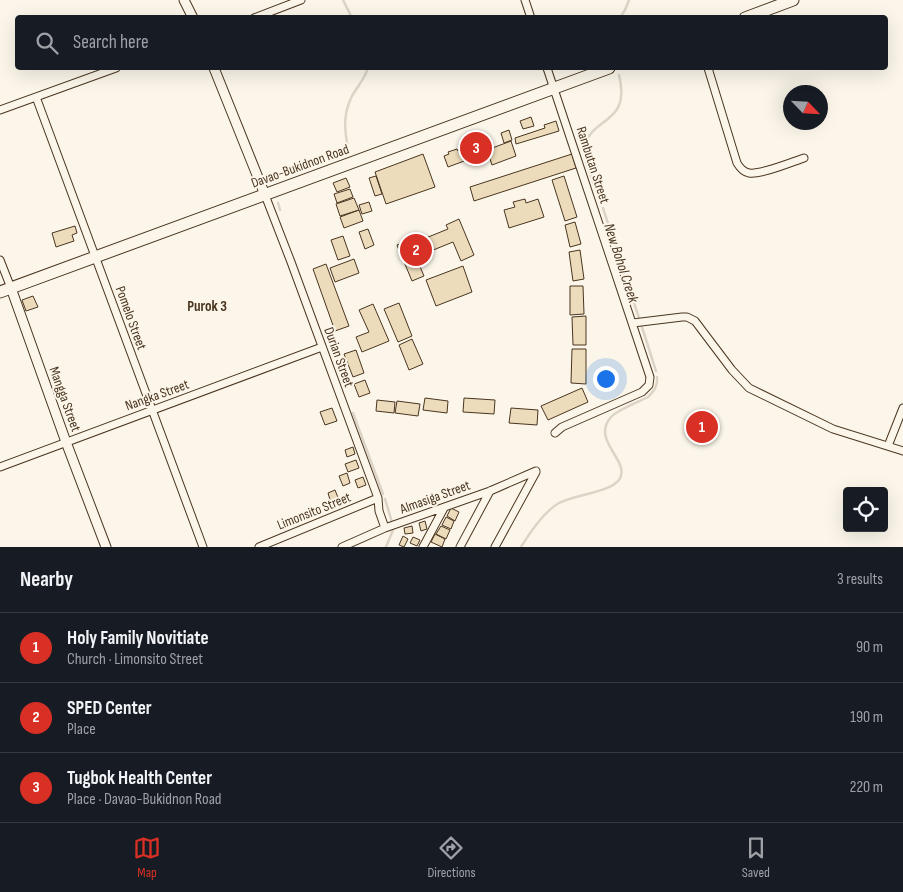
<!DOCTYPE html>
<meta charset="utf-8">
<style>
:root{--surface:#171b24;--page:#20242c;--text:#f1f3f6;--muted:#9ea1a6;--line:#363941;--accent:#d93025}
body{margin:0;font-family:"Sofia Sans Condensed",sans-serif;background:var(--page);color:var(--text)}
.controls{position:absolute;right:15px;bottom:15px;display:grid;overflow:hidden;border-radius:5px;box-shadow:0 5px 20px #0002}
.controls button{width:45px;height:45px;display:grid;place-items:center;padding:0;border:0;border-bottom:1px solid var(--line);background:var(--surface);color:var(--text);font:25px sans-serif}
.compass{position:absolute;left:783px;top:85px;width:45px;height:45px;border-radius:50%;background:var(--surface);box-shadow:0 5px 20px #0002;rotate:115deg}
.you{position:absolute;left:605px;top:378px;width:18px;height:18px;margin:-12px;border:4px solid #fff;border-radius:50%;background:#1a73e8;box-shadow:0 0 0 8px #1a73e833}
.badge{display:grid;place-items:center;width:32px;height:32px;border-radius:50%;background:var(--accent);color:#fff;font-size:16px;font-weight:700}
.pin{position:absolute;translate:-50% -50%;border:2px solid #fff;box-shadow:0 1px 5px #0006}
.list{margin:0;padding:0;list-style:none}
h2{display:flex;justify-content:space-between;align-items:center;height:65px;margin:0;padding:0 20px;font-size:21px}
h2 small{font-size:16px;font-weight:400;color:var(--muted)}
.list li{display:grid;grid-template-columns:32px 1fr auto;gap:15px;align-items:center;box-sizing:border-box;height:70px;padding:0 20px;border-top:1px solid var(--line)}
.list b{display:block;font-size:19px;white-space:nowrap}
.list p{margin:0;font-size:16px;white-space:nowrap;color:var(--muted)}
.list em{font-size:16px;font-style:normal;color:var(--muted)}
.icon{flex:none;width:28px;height:28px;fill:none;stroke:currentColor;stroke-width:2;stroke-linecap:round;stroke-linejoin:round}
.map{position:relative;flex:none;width:903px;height:547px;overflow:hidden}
.search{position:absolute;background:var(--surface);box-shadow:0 5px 20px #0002;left:15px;right:15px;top:15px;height:55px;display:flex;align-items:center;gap:12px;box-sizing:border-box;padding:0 18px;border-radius:5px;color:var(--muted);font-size:19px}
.sheet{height:275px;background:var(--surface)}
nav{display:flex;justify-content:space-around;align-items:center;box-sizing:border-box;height:70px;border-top:1px solid var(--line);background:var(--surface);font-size:14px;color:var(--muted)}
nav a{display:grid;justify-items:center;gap:2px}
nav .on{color:var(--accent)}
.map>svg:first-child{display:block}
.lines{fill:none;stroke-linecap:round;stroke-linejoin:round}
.stream{stroke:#dcd4c6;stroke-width:2.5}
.building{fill:#ecdcbc;stroke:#4a3520}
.minor-casing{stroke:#4a3520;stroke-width:9}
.tertiary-casing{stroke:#4a3520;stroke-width:11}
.trunk-casing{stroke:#4a3520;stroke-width:13}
.minor{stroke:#fbf6e9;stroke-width:7}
.tertiary{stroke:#fbf6e9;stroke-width:9}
.trunk{stroke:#fbf6e9;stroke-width:11}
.labels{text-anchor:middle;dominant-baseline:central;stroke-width:4;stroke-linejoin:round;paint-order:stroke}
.street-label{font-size:14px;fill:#4a3520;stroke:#fbf6e9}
.water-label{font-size:15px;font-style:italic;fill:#4a3520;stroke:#fbf6e9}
.neighbourhood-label{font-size:15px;font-weight:bold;fill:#4a3520;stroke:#fbf6e9}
</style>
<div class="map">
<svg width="903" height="547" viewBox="0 0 903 547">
<rect width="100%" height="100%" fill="#fbf6e9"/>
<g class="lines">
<!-- stream -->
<path class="stream" d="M343,0L352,18
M620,18L625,10L629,0
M347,143C344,126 344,112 352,96C358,86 365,78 368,68
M601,202C596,189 584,163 585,150C587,115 632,128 619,75
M278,203L280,210
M603,208L639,318
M641,324L656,371
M353,413L383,494
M385,499L392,522
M386,547L393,530
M521,547C529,534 545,511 559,503C574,495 610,492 619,480C632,461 590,441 611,417C617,410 638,402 648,397C654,391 658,386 657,377"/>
</g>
<!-- building -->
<path class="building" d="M531,117L534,126L523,129L520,121Z
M556,121L559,131L516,144L515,138L545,128L544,125Z
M509,130L512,140L504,143L501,133Z
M486,137L490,149L466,158L462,146L470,143L469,140L476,138L477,141Z
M511,141L516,156L492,165L487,150Z
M457,149L458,151L462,149L467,160L448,167L444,156L449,154L448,152Z
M423,154L435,187L386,204L375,172Z
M572,154L576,168L474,201L470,187Z
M376,176L382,194L375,196L369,178Z
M564,176L577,217L565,221L552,180Z
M346,178L350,187L337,192L333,183Z
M350,189L353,197L337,203L334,194Z
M354,198L359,210L340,216L336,204Z
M525,199L526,203L538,199L544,217L509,228L504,210L515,207L513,202Z
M369,202L372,211L362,214L359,205Z
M359,210L363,221L344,228L340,217Z
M459,219L474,255L461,261L453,242L416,257L424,276L412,281L397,245L409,240L411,244L448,229L446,225Z
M575,222L581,244L570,247L565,225Z
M75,226L77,233L72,235L74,241L56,247L52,233Z
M368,229L374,245L365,249L359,232Z
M343,236L350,256L338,260L331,240Z
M580,250L584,279L573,281L569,252Z
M354,259L359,273L335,282L330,268Z
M326,264L349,326L335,331L313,269Z
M463,266L472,292L436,306L426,280Z
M570,286H583L584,314L570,315Z
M33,296L38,307L26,311L22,300Z
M399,303L412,336L398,342L384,309Z
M373,304L389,341L362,352L356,337L369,332L359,310Z
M586,316V345H573L572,317Z
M412,339L423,364L409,370L399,345Z
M572,349H586V384L571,383Z
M356,350L364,373L353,377L344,354Z
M365,380L370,393L359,397L354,384Z
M582,388L588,402L548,420L541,406Z
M425,398L448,401L447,413L423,410Z
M464,398L495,400L494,414L463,412Z
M377,400L395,402L394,413L376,411Z
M397,401L420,404L418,416L395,413Z
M332,408L337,421L325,425L320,412Z
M511,408L538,410L537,425L509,423Z
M353,447L355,454L347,457L345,450Z
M356,460L359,468L348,472L345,464Z
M347,473L350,483L343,486L339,476Z
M363,477L366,485L358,488L355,480Z
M335,490L339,500L331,503L328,493Z
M451,508L459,512L455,521L447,516Z
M446,517L454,521L451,529L442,525Z
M425,521L427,529L421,531L419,523Z
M412,526L413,533L405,534L404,528Z
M441,526L450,530L446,539L436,534Z
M435,534L445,539L442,547L431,542Z
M403,536L408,539L404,547L399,545Z
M413,537L420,540L417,546L410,543Z"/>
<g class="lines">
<defs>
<path id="minor" d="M525,0L531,18
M254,18L301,0
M547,68L650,377L649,385L642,392L562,427L555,433
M708,68L737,163C740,168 743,172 749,173C761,175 792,162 804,158
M36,97L203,547
M0,110L116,68
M265,195L291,262L378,498L379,511L385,528
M0,260L11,288
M633,323L682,317H687L695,321L732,370L749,388L833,429L903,451
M888,446L903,408
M0,467L322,347
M259,547L378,498
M342,547L385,528L490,491L536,471
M423,547L444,508
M460,547L490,491
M495,547L536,472"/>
<path id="tertiary" d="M184,0L193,18
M214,68L265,195
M11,288L66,442L106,547"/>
<path id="trunk" d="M745,18L793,0
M0,292L609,68"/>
</defs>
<!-- minor casing -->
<use href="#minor" class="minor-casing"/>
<!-- tertiary casing -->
<use href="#tertiary" class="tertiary-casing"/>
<!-- trunk casing -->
<use href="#trunk" class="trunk-casing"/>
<!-- minor -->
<use href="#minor" class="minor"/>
<!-- tertiary -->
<use href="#tertiary" class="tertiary"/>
<!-- trunk -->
<use href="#trunk" class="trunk"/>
</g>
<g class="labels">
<!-- street labels -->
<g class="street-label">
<text transform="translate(593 165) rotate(72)">Rambutan Street</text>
<text transform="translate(300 166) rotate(-20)">Davao-Bukidnon Road</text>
<text transform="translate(131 318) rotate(70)">Pomelo Street</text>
<text transform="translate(339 357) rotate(70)">Durian Street</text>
<text transform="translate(157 395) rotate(-20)">Nangka Street</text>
<text transform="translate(65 399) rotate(70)">Mangga Street</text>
<text transform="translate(435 497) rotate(-20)">Almasiga Street</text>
<text transform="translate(314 511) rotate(-22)">Limonsito Street</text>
</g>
<!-- water labels -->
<g class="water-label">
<text transform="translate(621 263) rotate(72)">New Bohol Creek</text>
</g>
<!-- neighbourhood labels -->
<g class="neighbourhood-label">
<text x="207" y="306">Purok 3</text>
</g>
</g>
</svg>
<div class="controls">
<button><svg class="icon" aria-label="locate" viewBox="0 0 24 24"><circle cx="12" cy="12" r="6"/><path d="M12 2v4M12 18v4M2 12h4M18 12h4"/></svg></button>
</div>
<svg class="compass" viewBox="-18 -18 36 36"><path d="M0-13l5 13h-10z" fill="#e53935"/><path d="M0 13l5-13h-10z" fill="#9ea1a6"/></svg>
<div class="you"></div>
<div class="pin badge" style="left:702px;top:427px">1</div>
<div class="pin badge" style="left:416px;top:250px">2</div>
<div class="pin badge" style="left:476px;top:148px">3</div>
<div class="search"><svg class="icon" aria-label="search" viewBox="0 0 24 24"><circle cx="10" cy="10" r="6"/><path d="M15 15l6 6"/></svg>Search here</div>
</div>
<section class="sheet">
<h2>Nearby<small>3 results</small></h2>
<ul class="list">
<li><span class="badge">1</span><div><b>Holy Family Novitiate</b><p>Church · Limonsito Street</p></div><em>90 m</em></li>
<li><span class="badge">2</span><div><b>SPED Center</b><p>Place</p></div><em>190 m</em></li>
<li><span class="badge">3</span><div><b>Tugbok Health Center</b><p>Place · Davao-Bukidnon Road</p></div><em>220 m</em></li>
</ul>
</section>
<nav>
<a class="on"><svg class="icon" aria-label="map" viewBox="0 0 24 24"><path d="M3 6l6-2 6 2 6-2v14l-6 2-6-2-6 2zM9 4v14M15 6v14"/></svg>Map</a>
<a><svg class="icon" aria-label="directions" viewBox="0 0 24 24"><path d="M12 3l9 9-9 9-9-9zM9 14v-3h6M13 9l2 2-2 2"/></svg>Directions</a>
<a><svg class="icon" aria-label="saved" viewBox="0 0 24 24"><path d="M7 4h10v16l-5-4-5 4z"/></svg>Saved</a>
</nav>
